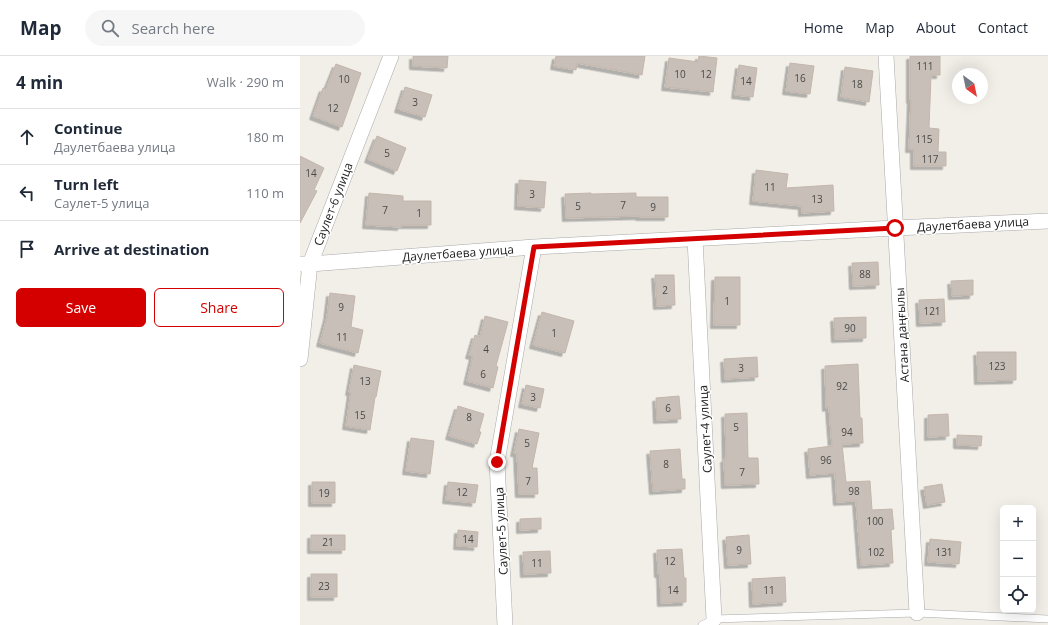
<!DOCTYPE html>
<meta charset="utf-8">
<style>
:root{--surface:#fff;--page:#f6f6f7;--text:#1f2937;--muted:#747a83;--line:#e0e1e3;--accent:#d40000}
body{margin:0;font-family:"Open Sans",sans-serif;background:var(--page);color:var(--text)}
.controls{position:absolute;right:12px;bottom:12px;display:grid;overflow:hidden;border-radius:6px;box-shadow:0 4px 16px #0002}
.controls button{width:36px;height:36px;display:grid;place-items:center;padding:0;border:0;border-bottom:1px solid var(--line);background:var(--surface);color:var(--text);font:20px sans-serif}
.compass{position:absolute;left:652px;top:12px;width:36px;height:36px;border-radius:50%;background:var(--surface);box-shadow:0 4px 16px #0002;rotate:147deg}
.stop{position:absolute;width:12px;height:12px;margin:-9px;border:3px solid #d40000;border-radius:50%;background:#fff}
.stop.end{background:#d40000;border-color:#fff;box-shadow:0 1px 4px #0008}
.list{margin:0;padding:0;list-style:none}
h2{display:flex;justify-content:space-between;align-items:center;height:52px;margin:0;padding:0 16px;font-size:17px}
h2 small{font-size:13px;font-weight:400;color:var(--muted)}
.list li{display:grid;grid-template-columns:26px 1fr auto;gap:12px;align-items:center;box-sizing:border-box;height:56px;padding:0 16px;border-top:1px solid var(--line)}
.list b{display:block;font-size:15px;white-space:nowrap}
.list p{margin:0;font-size:13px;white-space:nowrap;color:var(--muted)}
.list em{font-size:13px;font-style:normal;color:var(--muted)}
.actions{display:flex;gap:8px;padding:12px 16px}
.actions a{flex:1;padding:9px 0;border:1px solid var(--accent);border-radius:6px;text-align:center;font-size:14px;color:var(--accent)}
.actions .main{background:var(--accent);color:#fff}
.icon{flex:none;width:22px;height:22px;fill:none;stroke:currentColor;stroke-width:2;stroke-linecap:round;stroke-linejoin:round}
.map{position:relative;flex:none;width:748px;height:569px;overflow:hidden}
header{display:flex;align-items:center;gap:24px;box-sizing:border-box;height:56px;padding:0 20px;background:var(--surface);border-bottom:1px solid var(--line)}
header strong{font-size:19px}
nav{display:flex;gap:22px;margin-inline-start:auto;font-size:14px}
.search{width:280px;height:36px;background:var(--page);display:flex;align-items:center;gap:10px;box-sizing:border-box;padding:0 14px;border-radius:22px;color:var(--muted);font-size:15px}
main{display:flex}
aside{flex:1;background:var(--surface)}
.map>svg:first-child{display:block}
.building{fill:#c7bfb8;stroke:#c4b6ab;filter:url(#shadow)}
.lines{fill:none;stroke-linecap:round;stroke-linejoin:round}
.service-casing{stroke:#a9a9a9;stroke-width:8}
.minor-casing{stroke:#a9a9a9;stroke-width:16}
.service{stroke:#fff;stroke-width:7}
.minor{stroke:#fff;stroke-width:15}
.route{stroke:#d40000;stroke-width:5}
.labels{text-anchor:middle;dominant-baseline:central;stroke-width:3;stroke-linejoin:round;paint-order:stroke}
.number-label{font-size:10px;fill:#4b4948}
.street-label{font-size:12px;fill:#222;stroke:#fff}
</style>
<header>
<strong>Map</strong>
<div class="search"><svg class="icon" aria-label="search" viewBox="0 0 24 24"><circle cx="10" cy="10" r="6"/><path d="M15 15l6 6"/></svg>Search here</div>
<nav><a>Home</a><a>Map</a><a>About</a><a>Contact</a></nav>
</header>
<main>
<aside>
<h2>4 min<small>Walk · 290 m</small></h2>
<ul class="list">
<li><svg class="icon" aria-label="ahead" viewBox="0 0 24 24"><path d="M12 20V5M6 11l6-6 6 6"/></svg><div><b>Continue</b><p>Даулетбаева улица</p></div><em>180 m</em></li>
<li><svg class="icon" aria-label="left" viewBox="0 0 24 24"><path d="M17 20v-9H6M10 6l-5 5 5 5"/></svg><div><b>Turn left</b><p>Саулет-5 улица</p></div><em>110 m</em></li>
<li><svg class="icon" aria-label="arrive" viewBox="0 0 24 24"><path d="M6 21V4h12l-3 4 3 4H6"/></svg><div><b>Arrive at destination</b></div></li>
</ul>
<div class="actions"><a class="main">Save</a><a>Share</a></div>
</aside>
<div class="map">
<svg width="748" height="569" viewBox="0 0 748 569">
<defs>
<filter id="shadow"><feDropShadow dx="-3.5" dy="3.5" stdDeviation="0" flood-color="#0004"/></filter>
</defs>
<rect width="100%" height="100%" fill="#f2efe9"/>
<!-- building -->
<path class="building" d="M113,0H148L147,12L113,10Z
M256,0H345L342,19L277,7L276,14L254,10Z
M399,0L417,2L413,36L365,31L369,2L398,6Z
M610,0H640V19H631L629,72L639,73L638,96H646V110H614V93H609L611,44H610Z
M490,7L514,10L510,38L486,35Z
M36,8L61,17L42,71L13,60L23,32L26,33Z
M439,9L457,12L453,41L435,39Z
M545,11L573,15L569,46L541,41Z
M105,31L132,39L125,61L98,53Z
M77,80L106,92L97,115L68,103Z
M0,100L24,112L14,134L17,135L0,167Z
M456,114L488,118L486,132L533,129L534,155L502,157V150L453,145Z
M219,124L246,126L244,152L218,150Z
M69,137L103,140V145H131V169H101V171L66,169Z
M291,137V138L336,137V141H368V161H339V160L266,162L265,138Z
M578,206L579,229L553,230L552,207Z
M355,219H374L375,249L357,250Z
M415,221H440V269H414Z
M673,224V239L652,240L651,225Z
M30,237L55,240L51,271L63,274L58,297L20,287L27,261Z
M644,243L645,266L620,267L619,244Z
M242,256L274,265L265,297L233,289Z
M185,260L208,266L196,310L198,311L193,332L167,325L173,300L169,299L175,279L180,281Z
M566,261V282L535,283L534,262Z
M677,296H716V324L678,325Z
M457,301L458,321L425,323L424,303Z
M558,308L560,362H562L563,387L542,388L546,426L570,425L572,454L592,453L594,473L591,474L593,507L561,509L556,445L537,446L535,417L510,419L508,393L532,390L529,351L526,352L525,310Z
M54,309L81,315L76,341H75L70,374L46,370L51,336H49Z
M226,329L244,333L240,352L222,348Z
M379,340L381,363L357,364L356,342Z
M158,350L184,358L179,376H181L177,388L149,380Z
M447,357L448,402H458L459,428L425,429L424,403H426L425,358Z
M648,358L649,380L628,381V359Z
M219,373L239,377L232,412H237L238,438H219L217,397H214Z
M657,379L682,380L681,390L657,389Z
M111,382L134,385L130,418L106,415Z
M380,393L382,423H385V433L353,435L350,395Z
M12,426H35V447H12Z
M148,426L178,429L175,447L146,444Z
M642,428L645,446L627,449L624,431Z
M241,462V473L220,474V463Z
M158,474L178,476L177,491L157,490Z
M11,479H45V494H11Z
M449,479L451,508L428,509L426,481Z
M630,483L661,486L659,508L628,506Z
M382,493L384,522H386V546L361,547L360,518H358L357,494Z
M250,495L251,517L224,518L223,496Z
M11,518H37V541H11Z
M485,521L486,546L453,548L452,523Z"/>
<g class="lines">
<defs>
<path id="service" d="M402,569L414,563L617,557L748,563"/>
<path id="minor" d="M586,0L617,557
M395,183L414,563
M0,208H10L234,191L595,172L748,165
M0,303L10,208L91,0
M205,569L197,406L234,191"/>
</defs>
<!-- service casing -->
<use href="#service" class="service-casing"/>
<!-- minor casing -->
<use href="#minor" class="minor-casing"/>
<!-- service -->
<use href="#service" class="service"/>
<!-- minor -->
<use href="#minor" class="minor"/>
</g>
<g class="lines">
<!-- route -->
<path class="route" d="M197,406L234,191L595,172"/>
</g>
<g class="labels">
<!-- number labels -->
<g class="number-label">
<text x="625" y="10">111</text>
<text x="380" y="18">10</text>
<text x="406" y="18">12</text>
<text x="500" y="22">16</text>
<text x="44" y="23">10</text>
<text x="446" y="25">14</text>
<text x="557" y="28">18</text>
<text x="115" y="46">3</text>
<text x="33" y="52">12</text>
<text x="624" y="83">115</text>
<text x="87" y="97">5</text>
<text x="630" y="103">117</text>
<text x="11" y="117">14</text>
<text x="470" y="131">11</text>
<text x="232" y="138">3</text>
<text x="517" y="143">13</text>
<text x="323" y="149">7</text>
<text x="278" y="150">5</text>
<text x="353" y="151">9</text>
<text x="85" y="154">7</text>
<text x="119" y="157">1</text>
<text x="565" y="218">88</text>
<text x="365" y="234">2</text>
<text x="427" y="245">1</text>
<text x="41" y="251">9</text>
<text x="632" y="255">121</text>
<text x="550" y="272">90</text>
<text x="254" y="277">1</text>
<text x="42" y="281">11</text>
<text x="186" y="293">4</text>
<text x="697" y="310">123</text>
<text x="441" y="312">3</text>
<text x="183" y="318">6</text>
<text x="65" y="325">13</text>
<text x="542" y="330">92</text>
<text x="233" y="341">3</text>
<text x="368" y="352">6</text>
<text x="60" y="359">15</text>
<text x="169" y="361">8</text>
<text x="436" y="371">5</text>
<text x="547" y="376">94</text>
<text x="227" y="387">5</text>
<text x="526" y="404">96</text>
<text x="366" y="408">8</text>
<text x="442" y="416">7</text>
<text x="228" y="425">7</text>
<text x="554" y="435">98</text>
<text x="162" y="436">12</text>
<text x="24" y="437">19</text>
<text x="575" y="465">100</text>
<text x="168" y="483">14</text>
<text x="28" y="486">21</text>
<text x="439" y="494">9</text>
<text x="576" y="496">102</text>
<text x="644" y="496">131</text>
<text x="370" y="505">12</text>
<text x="237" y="507">11</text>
<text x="24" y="530">23</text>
<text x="373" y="534">14</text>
<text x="469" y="534">11</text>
</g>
<!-- street labels -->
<g class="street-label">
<text transform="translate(33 148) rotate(-69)">Саулет-6 улица</text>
<text transform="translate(673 168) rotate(-3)">Даулетбаева улица</text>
<text transform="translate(158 197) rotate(-4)">Даулетбаева улица</text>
<text transform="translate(602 279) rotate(-93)">Астана даңғылы</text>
<text transform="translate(405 373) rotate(-93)">Саулет-4 улица</text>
<text transform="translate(201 475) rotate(-93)">Саулет-5 улица</text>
</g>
</g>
</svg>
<div class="controls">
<button>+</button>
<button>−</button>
<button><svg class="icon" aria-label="locate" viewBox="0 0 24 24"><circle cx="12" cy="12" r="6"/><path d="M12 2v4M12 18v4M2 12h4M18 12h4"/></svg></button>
</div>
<svg class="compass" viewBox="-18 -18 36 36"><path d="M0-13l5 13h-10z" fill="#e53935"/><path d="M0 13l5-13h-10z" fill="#747a83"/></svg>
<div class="stop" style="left:595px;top:172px"></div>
<div class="stop end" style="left:197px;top:406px"></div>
</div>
</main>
